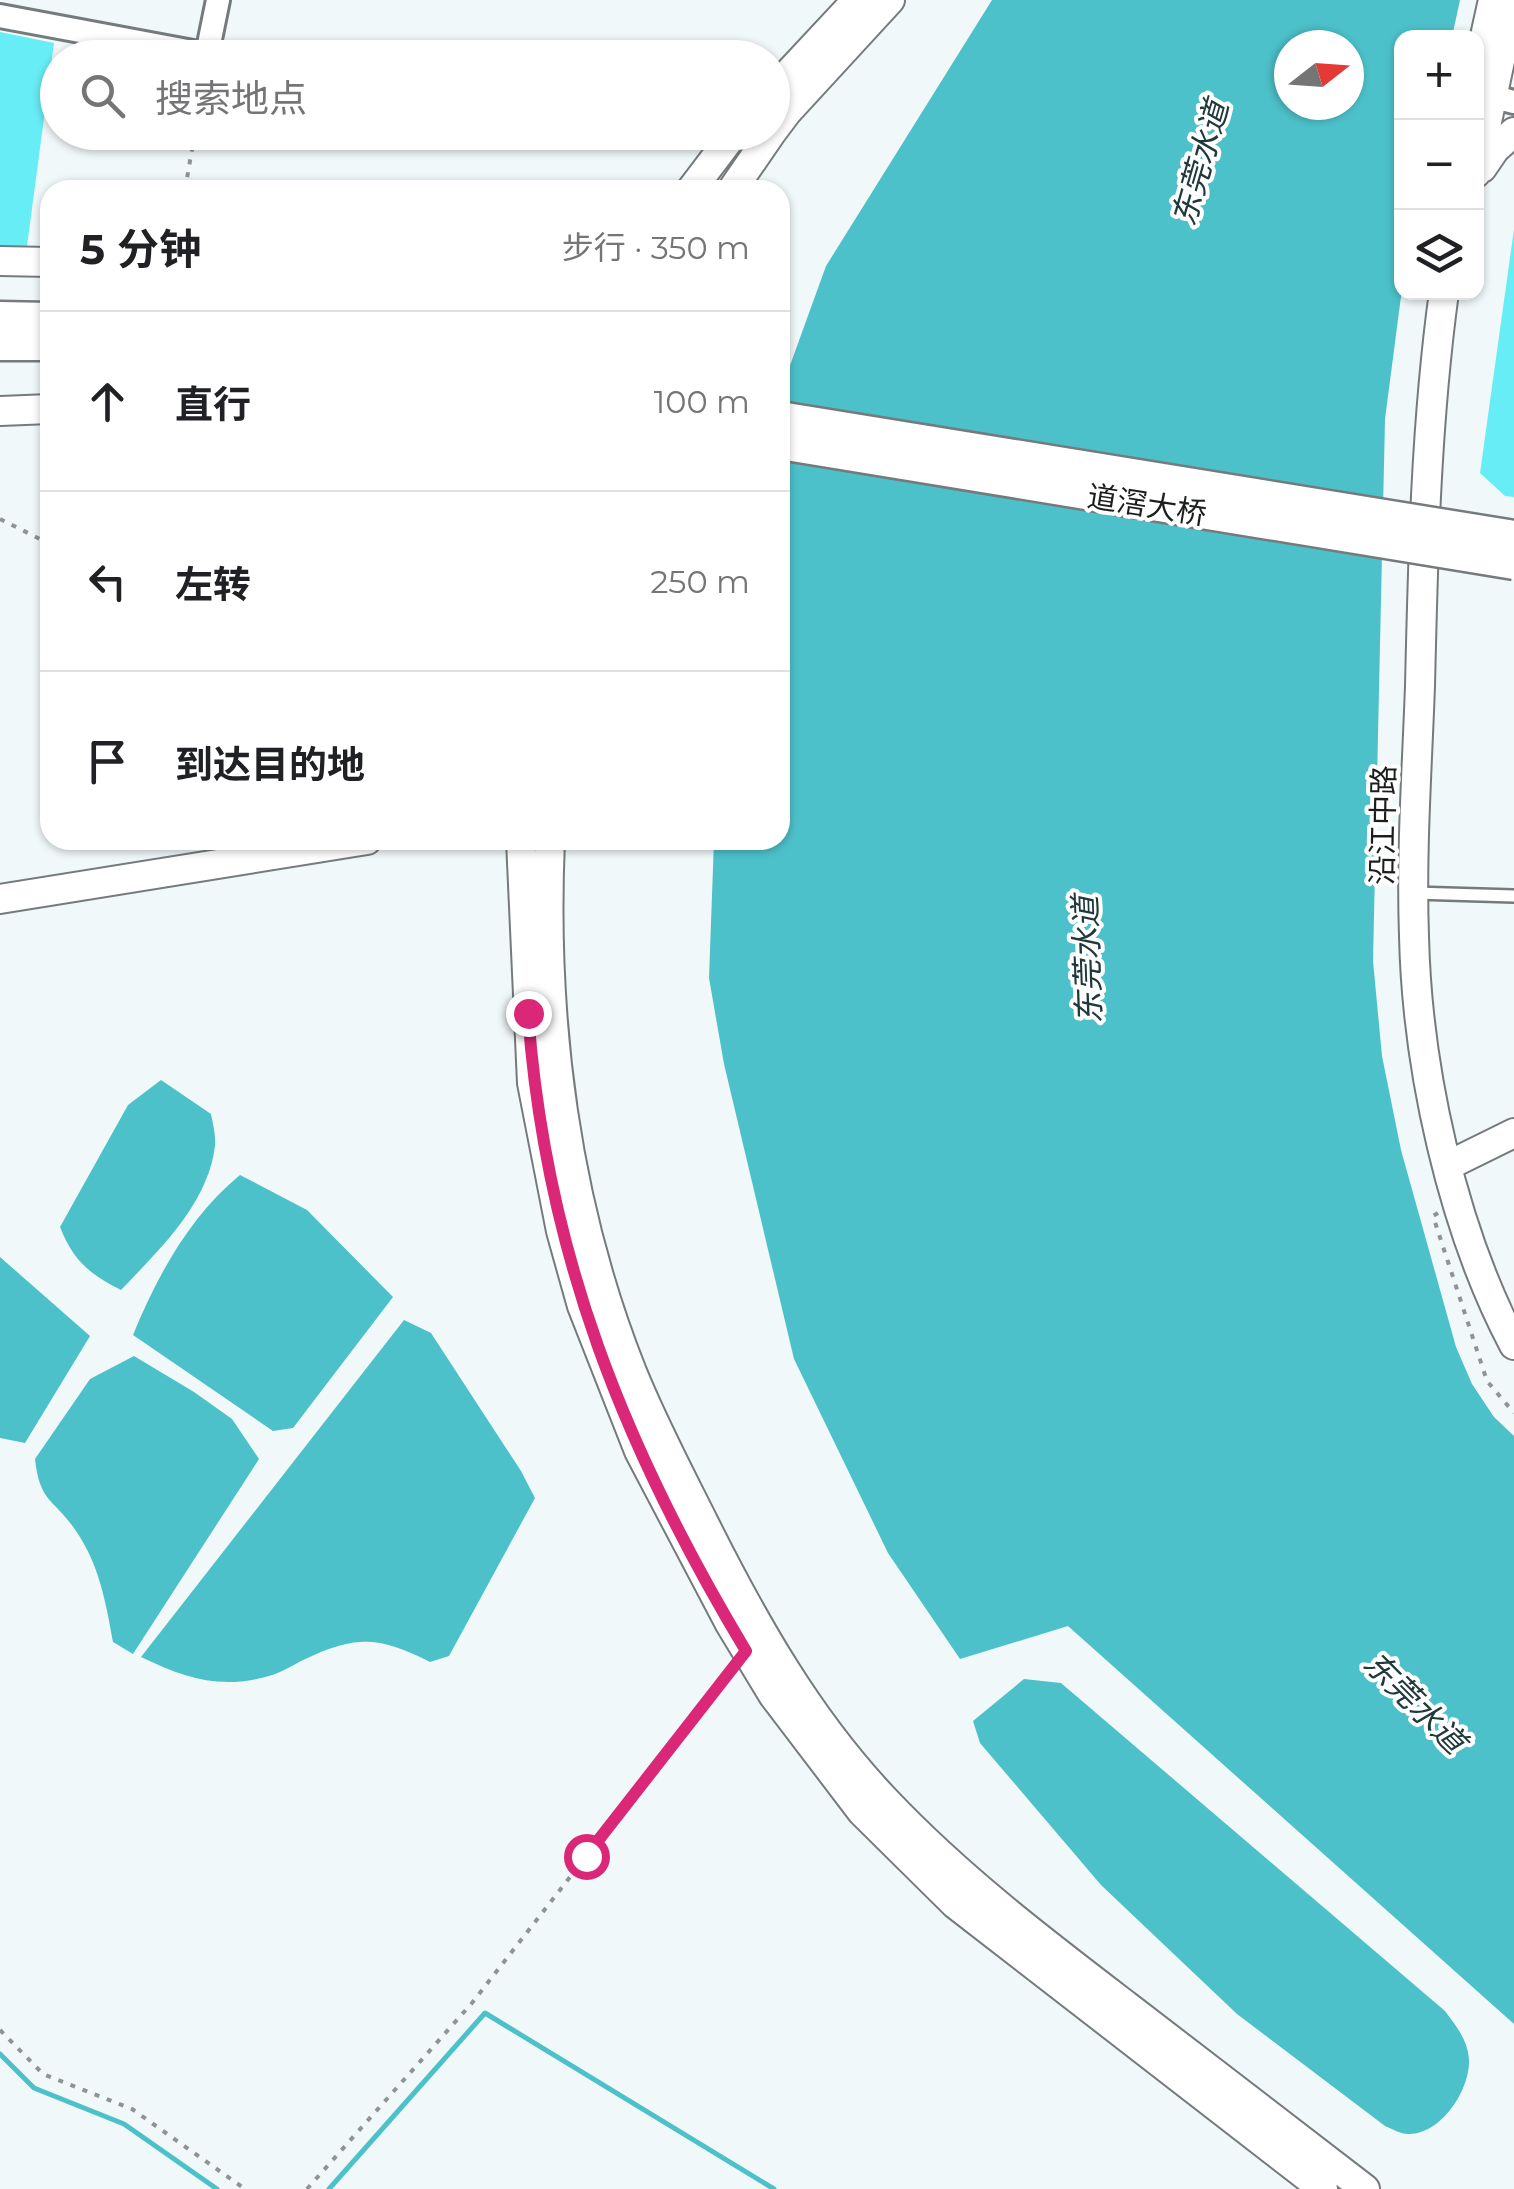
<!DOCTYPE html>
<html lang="zh">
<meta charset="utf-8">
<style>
:root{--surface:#fff;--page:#f6f6f6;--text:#202124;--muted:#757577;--line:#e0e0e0}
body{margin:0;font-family:Montserrat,"Noto Sans SC",sans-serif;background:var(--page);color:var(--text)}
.controls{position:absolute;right:30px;top:30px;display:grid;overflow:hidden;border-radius:20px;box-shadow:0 2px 8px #0004}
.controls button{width:90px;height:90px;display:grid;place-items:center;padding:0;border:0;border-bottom:2px solid var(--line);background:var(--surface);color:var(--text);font:50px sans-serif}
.compass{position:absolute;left:1274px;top:30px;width:90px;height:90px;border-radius:50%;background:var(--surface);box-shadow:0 2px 8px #0004;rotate:73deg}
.stop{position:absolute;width:30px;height:30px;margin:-22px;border:8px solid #db2777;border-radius:50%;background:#fff}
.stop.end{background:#db2777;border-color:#fff;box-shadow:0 2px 10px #0008}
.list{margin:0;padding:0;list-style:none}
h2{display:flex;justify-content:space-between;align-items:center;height:130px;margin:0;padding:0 40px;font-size:42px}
h2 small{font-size:32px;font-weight:400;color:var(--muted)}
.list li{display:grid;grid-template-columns:65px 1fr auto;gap:30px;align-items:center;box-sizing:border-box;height:180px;padding:0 40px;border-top:2px solid var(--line)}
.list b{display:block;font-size:38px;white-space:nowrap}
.list em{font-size:32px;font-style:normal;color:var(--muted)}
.icon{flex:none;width:55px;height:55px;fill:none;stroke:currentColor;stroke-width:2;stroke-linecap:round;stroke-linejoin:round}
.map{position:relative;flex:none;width:1514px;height:2189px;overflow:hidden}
.search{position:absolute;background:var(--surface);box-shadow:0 2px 8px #0004;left:40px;top:40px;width:750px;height:110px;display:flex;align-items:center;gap:25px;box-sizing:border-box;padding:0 35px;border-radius:55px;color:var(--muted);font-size:38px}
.panel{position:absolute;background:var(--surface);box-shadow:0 2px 8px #0004;left:40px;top:180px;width:750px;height:670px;border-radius:30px}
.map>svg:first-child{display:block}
.green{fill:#67edf6}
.water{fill:#4dc1ca;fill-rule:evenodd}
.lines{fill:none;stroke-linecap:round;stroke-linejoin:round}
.stream{stroke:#4dc1ca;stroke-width:5}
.service-casing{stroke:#757b7c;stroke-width:16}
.minor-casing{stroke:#757b7c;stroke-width:28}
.tertiary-casing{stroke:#757b7c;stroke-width:32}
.secondary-casing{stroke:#757b7c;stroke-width:35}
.path{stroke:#8e9393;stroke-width:4;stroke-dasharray:5 8;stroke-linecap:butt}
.service{stroke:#fff;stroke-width:11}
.minor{stroke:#fff;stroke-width:22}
.tertiary{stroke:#fff;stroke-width:28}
.secondary{stroke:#fff;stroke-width:30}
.secondary-bridge-casing{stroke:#757b7c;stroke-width:35;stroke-linecap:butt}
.secondary-bridge{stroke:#fff;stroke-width:30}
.route{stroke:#db2777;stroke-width:12}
.labels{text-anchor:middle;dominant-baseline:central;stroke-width:8;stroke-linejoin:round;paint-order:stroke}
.street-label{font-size:30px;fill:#1c1e1e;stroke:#fff}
.water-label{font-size:32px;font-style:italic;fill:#20393b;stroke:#fff}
</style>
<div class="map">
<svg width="1514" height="2189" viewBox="0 0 1514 2189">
<rect width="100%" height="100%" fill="#f1f8f9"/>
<!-- green -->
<path class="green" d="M0,32L54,43L27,246H0Z
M1514,229V497L1505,496L1480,473Z"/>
<!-- water -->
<path class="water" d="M992,0H1460L1452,37L1402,38V289L1385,419L1373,961L1382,1056L1401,1150L1456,1347L1472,1384L1494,1417L1514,1436V2024L1068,1626L960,1659L888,1553L794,1359L724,1064L709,978L714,840H780V408L788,371L826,266ZM1289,45H1349V105H1289Z
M161,1080L211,1114C213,1124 216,1136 215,1146C208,1204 159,1250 121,1290C89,1274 73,1260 60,1227L128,1105Z
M240,1175L307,1210L393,1297L293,1428L273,1431L133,1335C157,1276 190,1216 240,1175Z
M0,1257L90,1336L25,1443L0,1438Z
M404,1320L431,1333L521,1471L535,1498L449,1656L430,1662C383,1639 361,1634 312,1656C297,1662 284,1672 269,1676C220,1690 185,1678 141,1657Z
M134,1356L194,1392L232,1419L259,1459L133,1654L113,1642C106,1603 99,1564 76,1531C54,1498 40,1504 35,1459L90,1379Z
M1024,1679L1061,1683L1445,2011C1456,2026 1468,2040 1469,2060C1470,2090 1441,2135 1408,2134C1401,2134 1392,2129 1385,2126L1237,2014L1101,1885L980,1743L973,1721Z"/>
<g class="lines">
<!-- stream -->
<path class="stream" d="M0,2054L34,2088L124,2124L217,2189
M329,2189L485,2013L774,2189"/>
<defs>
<path id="service" d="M1414,893L1514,896"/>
<path id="minor" d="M0,16L225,58
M207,54L218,0
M1476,92L1514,102"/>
<path id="tertiary" d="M1476,77L1493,0
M772,91L857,0
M772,132L787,112L890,0
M1482,168L1495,149L1514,132
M1476,173L1513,0
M691,190L735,132
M732,190L772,132
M0,261L50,262
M1444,292C1426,423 1423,554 1420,686C1417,769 1411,853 1414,936C1417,1068 1452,1228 1514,1345
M0,411L50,409
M521,840L532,1083L561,1231L582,1306L639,1451L730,1624L773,1695L862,1812L955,1904L1323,2189
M550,840C542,1020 565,1204 632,1372C653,1424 679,1473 704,1523C754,1623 808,1719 886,1801C959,1878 1042,1941 1127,2006C1206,2067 1285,2128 1365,2189
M0,899L367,840
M1449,1165L1514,1133"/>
<path id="secondary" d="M0,317L50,318
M0,345H50"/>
</defs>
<!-- service casing -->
<use href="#service" class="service-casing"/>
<!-- minor casing -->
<use href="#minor" class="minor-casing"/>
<!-- tertiary casing -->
<use href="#tertiary" class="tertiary-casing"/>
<!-- secondary casing -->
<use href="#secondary" class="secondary-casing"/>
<!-- path -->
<path class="path" d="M185,190L195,132
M0,519L50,544
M1438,1213L1433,1216L1487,1381L1514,1413
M0,2030L43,2074L132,2109L245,2189
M307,2189L472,2003L731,1670"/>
<!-- service -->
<use href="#service" class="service"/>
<!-- minor -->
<use href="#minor" class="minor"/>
<!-- tertiary -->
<use href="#tertiary" class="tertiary"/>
<!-- secondary -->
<use href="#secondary" class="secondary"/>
<defs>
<path id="secondary-bridge" d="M780,417L1514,536
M780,444L1514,564"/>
</defs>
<!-- secondary-bridge casing -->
<use href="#secondary-bridge" class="secondary-bridge-casing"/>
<!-- secondary-bridge -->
<use href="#secondary-bridge" class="secondary-bridge"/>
</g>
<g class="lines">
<!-- route -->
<path class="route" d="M528,1013C545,1251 624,1448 746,1651L586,1856"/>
</g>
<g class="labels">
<!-- street labels -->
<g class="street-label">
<text transform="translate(1147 505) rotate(9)">道滘大桥</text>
<text transform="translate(1383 825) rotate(-89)">沿江中路</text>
</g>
<!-- water labels -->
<g class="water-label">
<text transform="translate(1200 163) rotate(-74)">东莞水道</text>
<text transform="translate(1087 960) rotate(-92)">东莞水道</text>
<text transform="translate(1415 1702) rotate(45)">东莞水道</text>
</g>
</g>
</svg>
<div class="controls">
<button>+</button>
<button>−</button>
<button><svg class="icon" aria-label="layers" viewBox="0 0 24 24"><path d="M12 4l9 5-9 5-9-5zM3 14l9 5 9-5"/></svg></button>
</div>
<svg class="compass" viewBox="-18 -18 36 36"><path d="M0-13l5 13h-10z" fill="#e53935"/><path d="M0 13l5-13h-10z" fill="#757577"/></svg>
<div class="stop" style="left:586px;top:1856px"></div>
<div class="stop end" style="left:528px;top:1013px"></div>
<div class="search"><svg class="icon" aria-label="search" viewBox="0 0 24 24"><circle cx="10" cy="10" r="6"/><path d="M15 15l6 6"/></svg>搜索地点</div>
<section class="panel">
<h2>5 分钟<small>步行 · 350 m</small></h2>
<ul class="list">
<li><svg class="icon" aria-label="ahead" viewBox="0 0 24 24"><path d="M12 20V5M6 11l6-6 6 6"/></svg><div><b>直行</b></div><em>100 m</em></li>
<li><svg class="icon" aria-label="left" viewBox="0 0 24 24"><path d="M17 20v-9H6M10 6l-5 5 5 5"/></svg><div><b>左转</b></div><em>250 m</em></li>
<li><svg class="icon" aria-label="arrive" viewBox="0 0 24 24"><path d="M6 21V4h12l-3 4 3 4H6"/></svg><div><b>到达目的地</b></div></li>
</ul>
</section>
</div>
